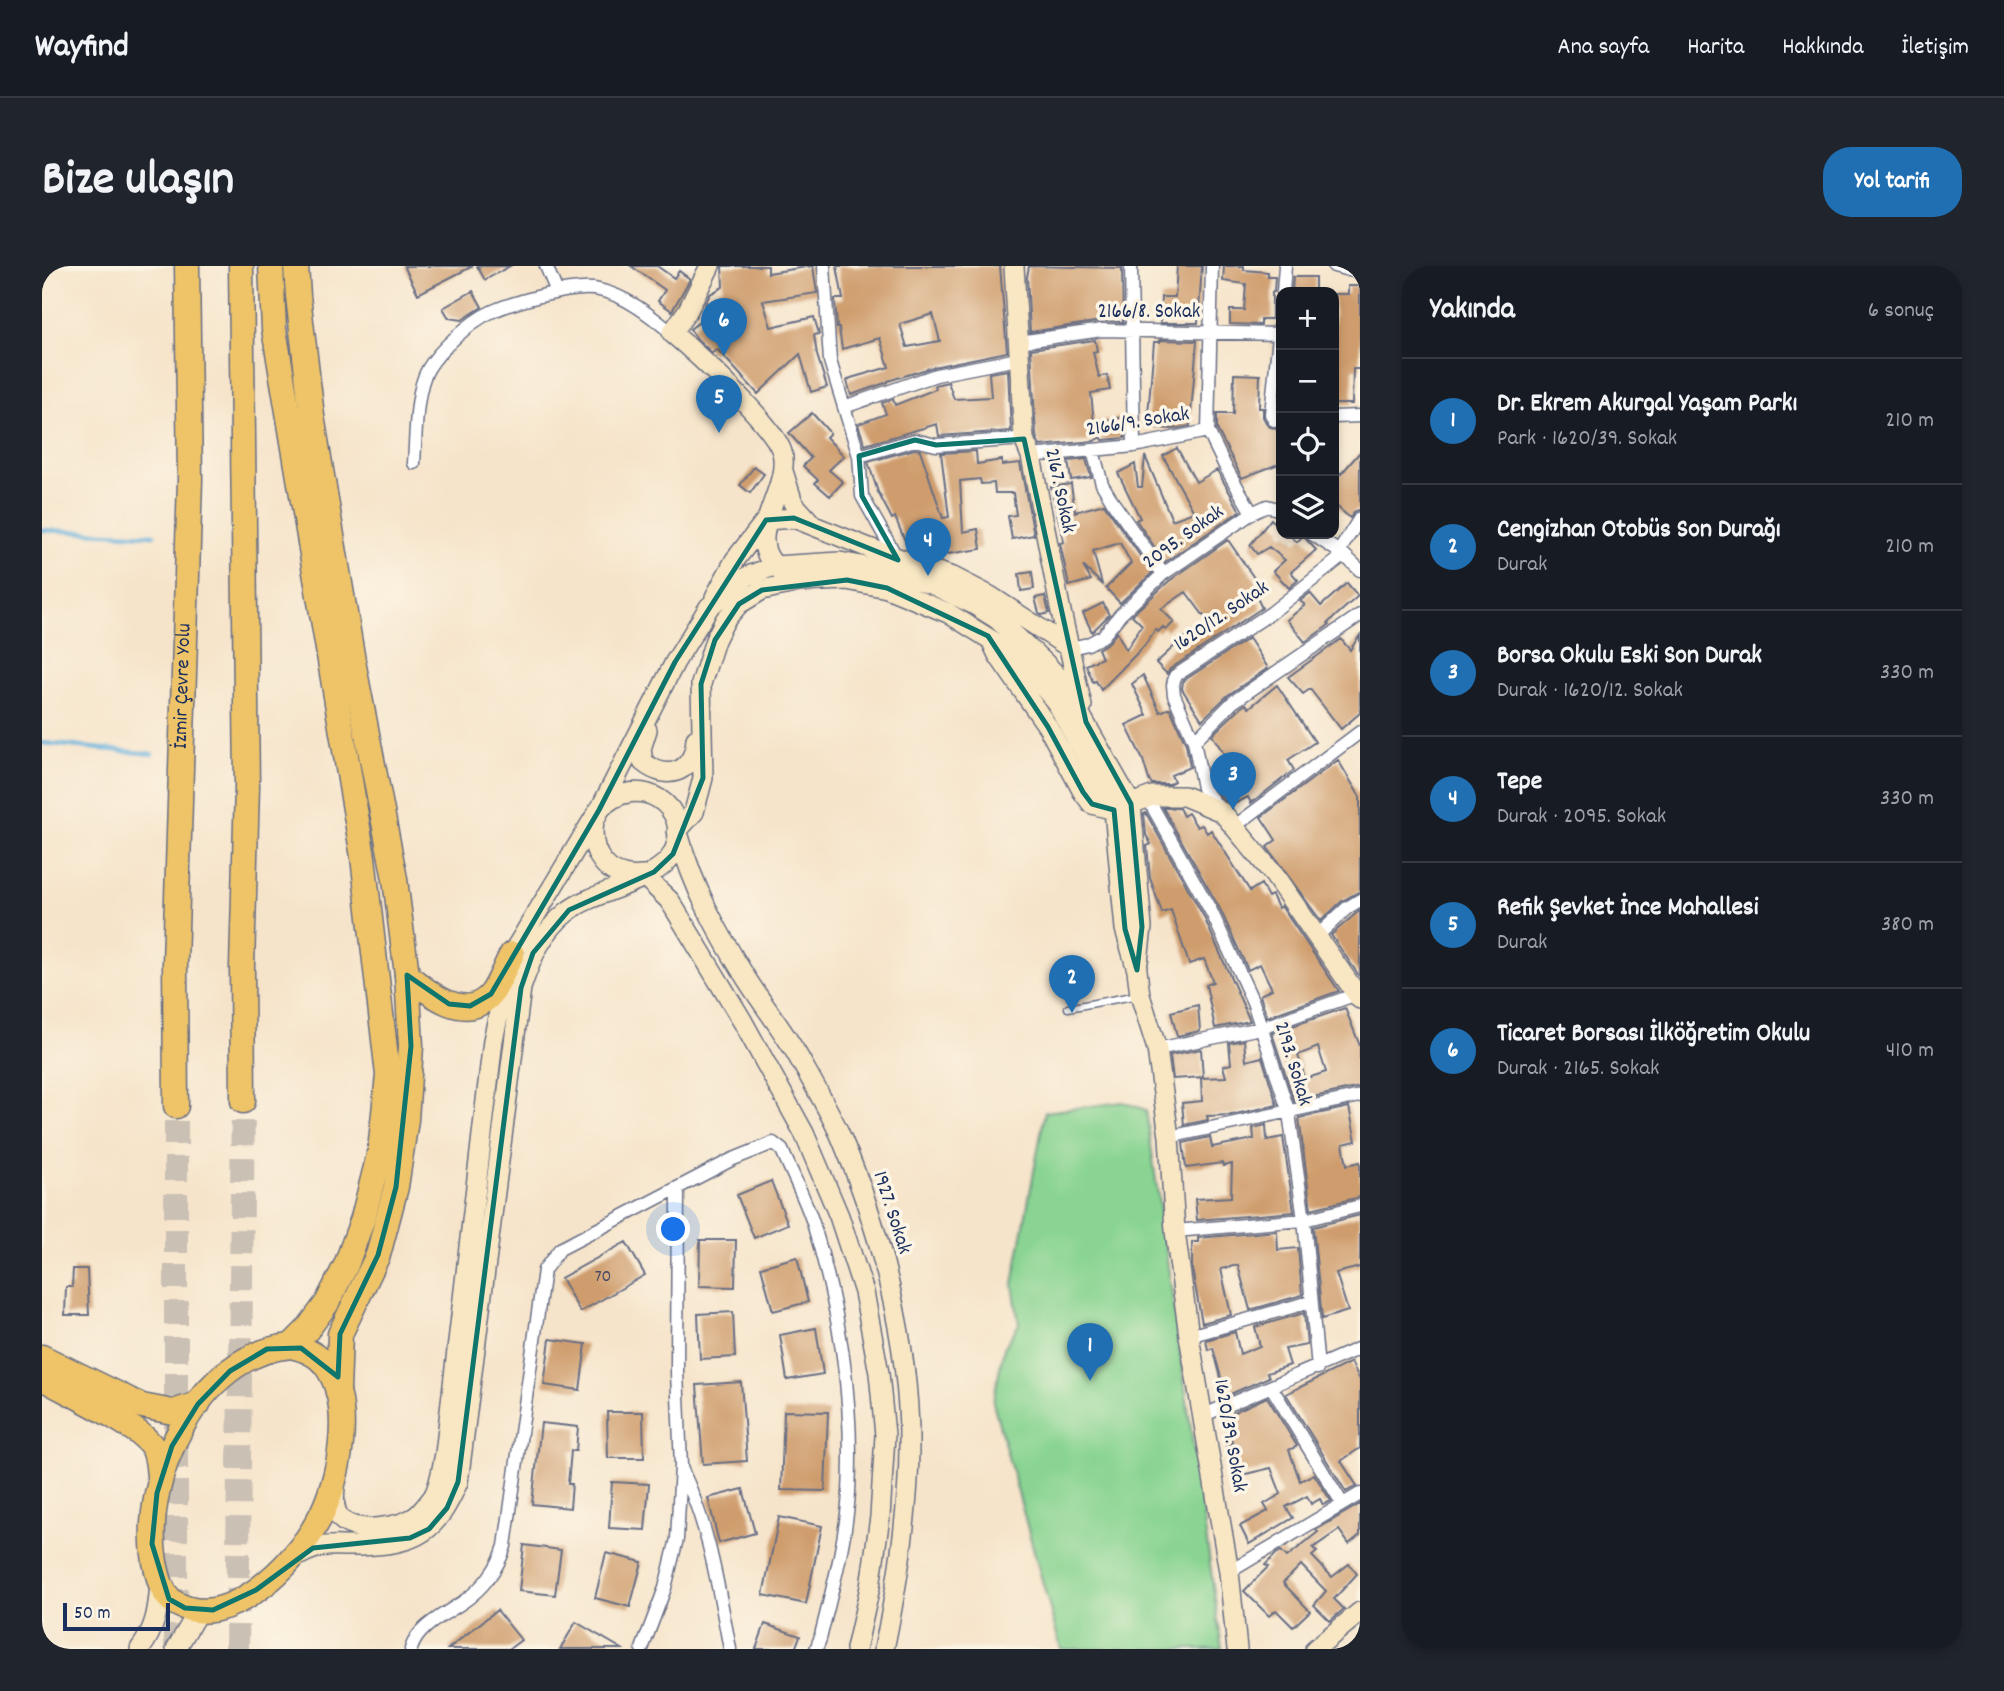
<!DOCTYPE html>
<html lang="tr">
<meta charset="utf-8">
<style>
:root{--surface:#171b24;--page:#20242c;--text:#f1f3f6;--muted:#9ea1a6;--line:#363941;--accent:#1f6fb2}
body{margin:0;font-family:Dekko,sans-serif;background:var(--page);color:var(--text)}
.controls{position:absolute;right:21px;top:21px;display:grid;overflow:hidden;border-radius:14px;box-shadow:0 4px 10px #0003}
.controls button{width:63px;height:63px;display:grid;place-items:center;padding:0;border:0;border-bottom:2px solid var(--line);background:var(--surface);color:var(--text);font:35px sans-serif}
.scale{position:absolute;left:21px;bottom:18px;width:107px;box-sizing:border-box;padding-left:7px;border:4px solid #1b2f5e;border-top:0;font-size:19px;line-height:24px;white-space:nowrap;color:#1b2f5e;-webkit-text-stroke:5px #fcf5e5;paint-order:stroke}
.you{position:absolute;left:632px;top:964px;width:24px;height:24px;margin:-18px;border:5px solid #fff;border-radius:50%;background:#1a73e8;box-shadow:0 0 0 10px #1a73e833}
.badge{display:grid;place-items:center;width:46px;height:46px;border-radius:50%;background:var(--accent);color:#fff;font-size:23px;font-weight:700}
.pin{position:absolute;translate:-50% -58px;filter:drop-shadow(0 2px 4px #0008)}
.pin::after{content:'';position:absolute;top:37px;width:24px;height:21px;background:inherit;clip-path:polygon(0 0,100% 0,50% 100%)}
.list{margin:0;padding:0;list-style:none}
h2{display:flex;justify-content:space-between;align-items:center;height:91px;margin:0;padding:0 28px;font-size:30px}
h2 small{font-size:23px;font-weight:400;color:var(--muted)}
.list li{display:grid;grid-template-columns:46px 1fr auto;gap:21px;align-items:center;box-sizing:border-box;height:126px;padding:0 28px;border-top:2px solid var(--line)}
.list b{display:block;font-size:26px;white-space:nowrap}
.list p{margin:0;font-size:23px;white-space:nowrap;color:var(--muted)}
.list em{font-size:23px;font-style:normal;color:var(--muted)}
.icon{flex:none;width:38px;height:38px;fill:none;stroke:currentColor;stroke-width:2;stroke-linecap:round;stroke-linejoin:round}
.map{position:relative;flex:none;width:1318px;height:1383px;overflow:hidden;border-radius:28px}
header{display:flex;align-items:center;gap:42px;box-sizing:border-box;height:98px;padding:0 35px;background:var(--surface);border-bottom:2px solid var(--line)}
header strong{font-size:33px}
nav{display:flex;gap:38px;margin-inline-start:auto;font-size:24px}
.intro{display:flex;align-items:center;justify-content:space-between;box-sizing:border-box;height:168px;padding:0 42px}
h1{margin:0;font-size:49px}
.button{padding:18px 32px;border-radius:28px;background:var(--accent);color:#fff;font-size:24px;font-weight:700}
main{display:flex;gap:42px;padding:0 42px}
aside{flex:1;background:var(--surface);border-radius:28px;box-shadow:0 4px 10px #0003}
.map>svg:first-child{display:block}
.green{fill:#89d492;stroke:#528278;stroke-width:2}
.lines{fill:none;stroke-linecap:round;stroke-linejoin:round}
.stream{stroke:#62afdb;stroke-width:4.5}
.building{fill:#cf9d6d;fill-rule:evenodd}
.highway-tunnel{stroke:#cac0b4;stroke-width:24;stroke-dasharray:24 12;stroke-linecap:butt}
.lane-casing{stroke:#686e84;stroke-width:9}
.street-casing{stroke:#686e84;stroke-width:15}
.secondary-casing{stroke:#686e84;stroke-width:22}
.highway-casing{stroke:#686e84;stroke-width:27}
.lane{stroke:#fff;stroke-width:6}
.street{stroke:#fff;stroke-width:12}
.secondary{stroke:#f9e7c3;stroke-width:19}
.highway{stroke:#efc469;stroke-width:24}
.marked{fill:none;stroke:#0f766e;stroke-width:5;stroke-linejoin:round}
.labels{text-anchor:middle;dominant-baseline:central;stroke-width:7;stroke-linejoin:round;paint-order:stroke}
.number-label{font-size:18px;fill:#484a62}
.street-label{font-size:21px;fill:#1b2f5e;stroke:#fcf5e5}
</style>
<header>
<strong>Wayfind</strong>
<nav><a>Ana sayfa</a><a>Harita</a><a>Hakkında</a><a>İletişim</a></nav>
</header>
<div class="intro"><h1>Bize ulaşın</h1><a class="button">Yol tarifi</a></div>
<main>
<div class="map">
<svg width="1318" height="1383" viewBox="0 0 1318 1383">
<rect width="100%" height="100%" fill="#fcf5e5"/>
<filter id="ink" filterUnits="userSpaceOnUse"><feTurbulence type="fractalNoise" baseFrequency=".0143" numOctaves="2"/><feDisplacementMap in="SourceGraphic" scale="14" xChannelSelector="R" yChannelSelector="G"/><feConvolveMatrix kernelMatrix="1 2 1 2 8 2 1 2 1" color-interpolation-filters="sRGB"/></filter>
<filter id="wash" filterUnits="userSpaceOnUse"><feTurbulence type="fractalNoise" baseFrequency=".00686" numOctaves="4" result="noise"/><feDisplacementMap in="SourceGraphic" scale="28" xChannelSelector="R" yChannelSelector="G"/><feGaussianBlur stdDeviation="1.57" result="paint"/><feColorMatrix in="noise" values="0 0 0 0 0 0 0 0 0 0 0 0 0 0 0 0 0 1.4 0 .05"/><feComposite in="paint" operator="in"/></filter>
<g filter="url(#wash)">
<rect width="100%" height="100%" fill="#f6e4ca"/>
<!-- green -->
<path class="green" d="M1081,836L1104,844L1180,1383H1019L951,1136L962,1082L977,1058L971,1018L1003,846Z"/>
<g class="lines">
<!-- stream -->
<path class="stream" d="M0,264L112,269
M0,477L110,488"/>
</g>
<g id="blocks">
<!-- building -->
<path class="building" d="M362,0H431L376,28Z
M435,0H468L443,14Z
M589,0H615L632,12L637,5L648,13L630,45L616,35L623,24Z
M680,0H726V7L771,0L775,27L721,35L729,61L772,51L777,68L772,69L775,89L785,121L769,126L758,88L716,128L675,83L670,87L655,73L648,63L668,48L663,38L668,28L681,21Z
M795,0H958L965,86L891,101L846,115V116L809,129L805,115L809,112L847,101L838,72L800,83L797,62H795L793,33H801ZM891,48L898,75L865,81L858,58Z
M987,0L1080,2L1081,56L1059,55L988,66L985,11Z
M1135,0H1160L1156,57H1118L1119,31H1133Z
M1182,0H1202V4L1226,6V11H1233L1232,26H1230V53H1219V59L1188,58V44H1202L1204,18L1181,15Z
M1251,11H1273V26H1250Z
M1306,20H1318V103H1311L1310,138H1292V28H1306Z
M431,25L440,41L420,54L407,52L401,42Z
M1053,74L1055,85L1051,86L1057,111L1065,109L1068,124L1049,127L1052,156L1083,151V172L1061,174L1059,171L1052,175L998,180L994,170L989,83Z
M1118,74L1155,75L1148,160L1131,163L1105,161L1112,76H1118Z
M966,104L969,165L897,170L895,158L823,179L816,158L844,148L840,137L851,133L853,139L894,123L893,119L906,116L912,133L949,131L947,107Z
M1192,108L1218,109L1217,142H1221V151L1226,160L1239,165V197L1200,212L1175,163V148H1191Z
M770,147L788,167L784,171L802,190L787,204L801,216L788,230L773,217L776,214L761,200L769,192L747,167Z
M1135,182L1154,216L1175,204L1198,245L1123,296L1094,254L1098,252L1076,207L1093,198L1096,221H1100L1103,190L1130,254L1152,246L1121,190Z
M873,183L878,184L901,252L907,251L899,187L934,185L935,198L960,194V199L978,197L992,269L970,273L966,250L974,249L971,227H953L952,217L939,218L938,213L918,215L921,266L936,263L939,283L905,288L901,265L865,280L853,251L850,253L836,226L826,196Z
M1318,186V243L1313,245L1308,252L1292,238V202L1299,208Z
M1044,193L1049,211L1029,214L1026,195Z
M712,201L722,208L708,227L698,219Z
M1029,218L1033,246L1062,238L1110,307L1078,337L1064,322L1089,297L1078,277L1051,285L1060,318L1041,300L1049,314L1027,320L1018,277L1022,276L1009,221Z
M1229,253L1239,262V268H1246L1255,276L1261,270L1274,284L1249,306L1256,314L1247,322L1231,305L1243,294L1227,281L1215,288L1208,279Z
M1186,274L1221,325L1214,330L1220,342L1128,403L1125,408L1114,397L1136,377L1135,376L1167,357L1144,326L1119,343L1132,356L1124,364L1121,361L1116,366L1114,363L1102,380L1059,424L1054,415L1051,416L1044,399L1060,392L1056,383L1067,376L1075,366L1084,384L1100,359L1090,349L1127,315Z
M990,306L992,323L979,325L977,308Z
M1305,317L1316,330L1286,357L1287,359L1263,376L1245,354L1263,339L1258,335L1268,327L1279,340Z
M1003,330L1007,347L1000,349L997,347L993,332Z
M1061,337L1067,349L1050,366L1041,347Z
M1318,369V447L1299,463L1268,423L1261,428L1246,411L1299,373L1308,384Z
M1207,372L1226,402L1186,429L1160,454L1140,423L1141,415Z
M1101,409L1118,446L1128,442L1144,478L1148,501L1129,509L1132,515L1127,518H1110L1107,514L1101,494L1084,459L1105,449L1090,418Z
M1235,419L1273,476L1246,494L1252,504L1209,537L1206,531L1190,539L1180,532L1169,518L1193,505L1170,469L1197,443L1204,438L1207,442Z
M1296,494L1318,531V625L1300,635L1279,655L1225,581L1234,574L1219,551Z
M1121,542H1137L1141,550L1146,547L1155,561L1160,559L1165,567L1169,564L1208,625L1219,618L1226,631L1230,629L1236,642L1239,640L1297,725L1225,751L1218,729L1230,723L1218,698L1206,704L1178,643Z
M1104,547L1162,651L1208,755L1173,762L1164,719L1171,716L1162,693L1147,698L1129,644L1120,647L1108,612L1105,580L1109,578L1104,569L1102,548Z
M1318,644V711L1289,669Z
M1156,739L1158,765L1135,770L1129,746Z
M1303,742L1318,780V821L1252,835L1230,767ZM1276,781L1284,806L1263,813L1256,789Z
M1202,774L1204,795L1220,791L1235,839L1189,849L1165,850L1166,854L1142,859L1140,837L1160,835L1159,812L1184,811L1181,800L1189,798L1187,777Z
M1159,783L1161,811L1131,813L1128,789Z
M1307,841L1314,875L1301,878L1305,899L1318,896V931L1269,943L1257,852Z
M1224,859L1225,874L1241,871L1252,946L1155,954L1153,933L1189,931L1190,898L1181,900L1180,897L1144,902L1141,877L1168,871L1170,881L1212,873L1211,862Z
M729,915L746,958L712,972L695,929Z
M1318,949V1001L1294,1007L1306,1045L1280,1053L1271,961Z
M1235,965L1236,984L1256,982L1260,1029L1208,1044L1196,999L1179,1003L1189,1049L1160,1057L1150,1003V976H1156V972Z
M658,974H694L693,1021L657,1020Z
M584,976L603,1009L538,1046L519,1012Z
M755,991L766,1036L731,1045L719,1001Z
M31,1003H45L47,1049H23L24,1021H30Z
M691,1046L693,1091L658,1093L656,1048Z
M1262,1047L1265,1079L1243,1083L1248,1099L1225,1107L1227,1111L1184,1130L1171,1082L1166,1084L1164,1074L1193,1066L1198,1088L1218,1080L1213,1061Z
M774,1062L781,1108L745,1114L738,1069Z
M508,1073L544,1078L538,1124L502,1119Z
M1309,1096L1318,1114V1182L1299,1195L1315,1220L1304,1226L1244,1128Z
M699,1116L705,1195L661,1198L655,1119Z
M1225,1131L1255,1180L1247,1184L1258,1215L1272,1208L1289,1235L1281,1239L1278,1233L1269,1238L1265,1230L1244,1241L1251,1252L1207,1278L1198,1260L1226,1245L1222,1238L1239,1228L1229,1202L1191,1211L1184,1179L1191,1178L1181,1151Z
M742,1145L786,1146L783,1225L739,1224Z
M565,1146H601L602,1192H566Z
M499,1157L536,1161L534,1185H529L526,1218H530L528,1242L490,1238Z
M570,1216L607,1218L603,1264L567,1262Z
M701,1223L713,1267L677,1277L666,1232Z
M1318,1238V1269L1307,1278L1297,1264L1271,1282L1275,1286L1270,1290L1290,1311L1307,1298L1315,1308L1292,1333L1302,1343L1288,1355L1272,1339L1284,1325L1259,1299L1241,1317L1268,1345L1251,1361L1234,1344L1227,1350L1202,1325L1226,1301L1223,1299L1234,1288L1239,1285L1245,1291L1276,1266L1274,1264Z
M737,1251L780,1260L764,1338L721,1329Z
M482,1279L519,1284L513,1329L477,1325Z
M564,1287L600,1296L588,1341L553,1332Z
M455,1344L479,1374L467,1383H406Z
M534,1356L580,1383H518Z
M723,1358L758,1370L753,1383H714Z"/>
</g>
</g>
<g filter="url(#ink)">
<use href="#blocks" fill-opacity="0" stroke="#686e84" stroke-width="2"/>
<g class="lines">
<!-- highway-tunnel -->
<path class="highway-tunnel" d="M134,1383V840
M195,1383L201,835"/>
<defs>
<path id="lane" d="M1026,742L1096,729"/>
<path id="street" d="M504,0L515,26
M782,0L788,95L817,190L820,230L855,292
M1089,0L1092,180
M1170,0L1166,165L1183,200L1210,247
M1292,0L1318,7
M1241,26L1243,0
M1239,50L1229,148L1232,154L1239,156
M977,76L1060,64L1238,68
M802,141L894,109L976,93
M1292,151L1318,150
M1051,185L1060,218L1072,238L1121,308
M817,190L873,174L894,179L982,173
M989,190L1092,180L1166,165
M372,197C374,171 373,125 386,103C397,84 429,55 449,46C471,36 534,18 557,24C585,30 609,50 630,67
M1270,268L1302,289L1318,304
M1296,287L1318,252
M1028,382L1046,378L1061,370L1078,349L1121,308L1210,247L1225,240L1239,244
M1152,475L1191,436L1318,349
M1105,531L1170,647L1211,736L1247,847L1262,954L1276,1102
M1176,541L1161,522L1152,475L1132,429L1131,419L1133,410L1229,347L1302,289
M1193,560L1318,466
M1274,671L1305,642L1318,634
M1115,783L1219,762L1315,728
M1127,871L1318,830
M1133,965L1262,954L1318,940
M1147,1070L1268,1036
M1230,1122L1300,1237
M1160,1150L1318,1082
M639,1202C667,1259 676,1321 688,1383
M1187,1306L1318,1228
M369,1383C376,1360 402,1349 421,1336C440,1323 456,1303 463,1280L502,1004L518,983L689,894L731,877L740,884C750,908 763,932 771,957C798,1045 812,1135 807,1226C804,1275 790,1325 778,1373L774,1383
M600,1383L623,1322L635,1273L639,1200L635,1106L636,922"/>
<path id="secondary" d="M668,0L646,44L630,67C654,87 732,159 740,186C750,226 694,275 741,306
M972,0L982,173L989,190L1018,341L1040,440
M741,205L751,237L769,257
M673,331L693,294L724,254L752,252L827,282L913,312L948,330L1028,382
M949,374L956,389L1006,461L1041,526L1050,538L1072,544
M605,464L599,483L601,496C627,517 652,505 654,473
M1089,538L1110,530H1142L1180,546L1232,609L1318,733
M635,565L652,546L661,512L659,418L673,374L683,354L697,338L720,324L757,316L805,314L845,322L906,347L975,390L1015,437L1072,544L1083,663L1095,704L1098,729L1115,783L1127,871L1133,965L1147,1070L1187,1306L1195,1383
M637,570C651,621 676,667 704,712C721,739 741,764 757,792C771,817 787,844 799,871C838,961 868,1081 867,1179C867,1248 856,1316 842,1383
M600,610C565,614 547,588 552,555L633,396L667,341L682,328L706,310L732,300L798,296L846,305L891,319L931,338L955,353L1002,396L1018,413L1089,538L1100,661L1096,696
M602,610L628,635L701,756L762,867L797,950L822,1026L837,1107L843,1169L838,1251L828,1321L814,1383
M251,1293C280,1275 288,1281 319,1280C375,1278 394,1267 416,1216L479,722C489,692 500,666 525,646C552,624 617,616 631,587C653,542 596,502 557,544L470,688L451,774L403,1188C400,1201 398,1220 391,1231C386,1237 379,1247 373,1251C356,1262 314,1268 299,1253C291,1245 292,1232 293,1221
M98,1383C114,1362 116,1343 118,1318
M134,1383L157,1344
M1273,1383L1318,1346"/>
<g id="highway">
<path d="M199,0L205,521L200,700L201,835"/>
<path d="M229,0L232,63L321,591L346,809L338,885L321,952L304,999L285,1037L265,1064L249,1080"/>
<path d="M254,0L256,30L270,150L311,395L353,613L365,709L369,780L364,854L354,921L336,989L298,1068L296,1126"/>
<path d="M365,709C386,727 425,759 450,727C458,716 463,700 470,688"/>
<path id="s1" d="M134,840L133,697L148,213L145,0"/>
<path d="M249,1080C263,1083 277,1089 285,1101C312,1140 298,1216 276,1255C254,1297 185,1368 133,1337C120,1329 116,1311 113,1296C98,1212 157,1087 249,1080Z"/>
<path d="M0,1091L100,1140L131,1146L156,1138"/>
<path d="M0,1112C25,1126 96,1159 110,1180C116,1189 116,1201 117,1211"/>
</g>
</defs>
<!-- lane casing -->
<use href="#lane" class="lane-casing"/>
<!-- street casing -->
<use href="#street" class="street-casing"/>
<!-- secondary casing -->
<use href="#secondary" class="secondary-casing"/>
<!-- highway casing -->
<use href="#highway" class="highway-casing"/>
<!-- lane -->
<use href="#lane" class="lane"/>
<!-- street -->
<use href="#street" class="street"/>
<!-- secondary -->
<use href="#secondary" class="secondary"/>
<!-- highway -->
<use href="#highway" class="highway"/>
</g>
</g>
<!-- marked area -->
<path class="marked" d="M982,173L1044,456L1089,538L1100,661L1095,704L1083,663L1072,544L1050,538L1041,526L1006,461L946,370L845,322L805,314L720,324L697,338L673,374L659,418L661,512L631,588L612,606L527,644L491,687L479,722L416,1216L405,1242L387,1263L368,1272L271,1282L214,1324L171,1344L143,1342L127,1333L110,1278L115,1227L130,1180L156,1138L188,1105L225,1083L259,1082L296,1111L298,1068L336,989L354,921L369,780L365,709L407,738L428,740L449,728L557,544L633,396L724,254L752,252L856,294L820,230L817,190L873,174L894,179Z"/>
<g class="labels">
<!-- number labels -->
<g class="number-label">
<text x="561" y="1011">70</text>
</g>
<!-- street labels -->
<g class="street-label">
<text x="1107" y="47">2166/8. Sokak</text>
<text transform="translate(1096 157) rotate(-9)">2166/9. Sokak</text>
<text transform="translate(1017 225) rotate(78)">2167. Sokak</text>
<text transform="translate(1142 272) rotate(-36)">2095. Sokak</text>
<text transform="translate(1180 351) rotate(-34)">1620/12. Sokak</text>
<text stroke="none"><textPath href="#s1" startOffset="420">İzmir Çevre Yolu</textPath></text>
<text transform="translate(1250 798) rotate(73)">2193. Sokak</text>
<text transform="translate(849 947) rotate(72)">1927. Sokak</text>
<text transform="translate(1187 1170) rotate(80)">1620/39. Sokak</text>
</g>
</g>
</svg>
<div class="controls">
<button>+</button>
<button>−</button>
<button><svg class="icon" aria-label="locate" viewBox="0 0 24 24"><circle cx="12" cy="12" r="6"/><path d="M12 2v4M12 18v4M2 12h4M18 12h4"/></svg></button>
<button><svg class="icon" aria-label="layers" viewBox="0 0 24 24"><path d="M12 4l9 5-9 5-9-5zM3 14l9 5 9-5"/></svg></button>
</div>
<div class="scale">50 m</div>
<div class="you"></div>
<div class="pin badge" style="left:1048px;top:1115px">1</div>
<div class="pin badge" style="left:1030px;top:747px">2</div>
<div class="pin badge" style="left:1191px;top:544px">3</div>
<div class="pin badge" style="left:886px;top:310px">4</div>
<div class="pin badge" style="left:677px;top:167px">5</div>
<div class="pin badge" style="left:682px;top:90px">6</div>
</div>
<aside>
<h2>Yakında<small>6 sonuç</small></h2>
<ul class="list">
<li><span class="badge">1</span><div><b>Dr. Ekrem Akurgal Yaşam Parkı</b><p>Park · 1620/39. Sokak</p></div><em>210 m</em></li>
<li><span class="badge">2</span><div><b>Cengizhan Otobüs Son Durağı</b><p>Durak</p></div><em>210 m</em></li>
<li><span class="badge">3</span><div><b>Borsa Okulu Eski Son Durak</b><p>Durak · 1620/12. Sokak</p></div><em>330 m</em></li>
<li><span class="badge">4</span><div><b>Tepe</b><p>Durak · 2095. Sokak</p></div><em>330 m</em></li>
<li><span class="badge">5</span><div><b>Refik Şevket İnce Mahallesi</b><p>Durak</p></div><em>380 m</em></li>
<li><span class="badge">6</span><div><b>Ticaret Borsası İlköğretim Okulu</b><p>Durak · 2165. Sokak</p></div><em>410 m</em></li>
</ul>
</aside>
</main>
